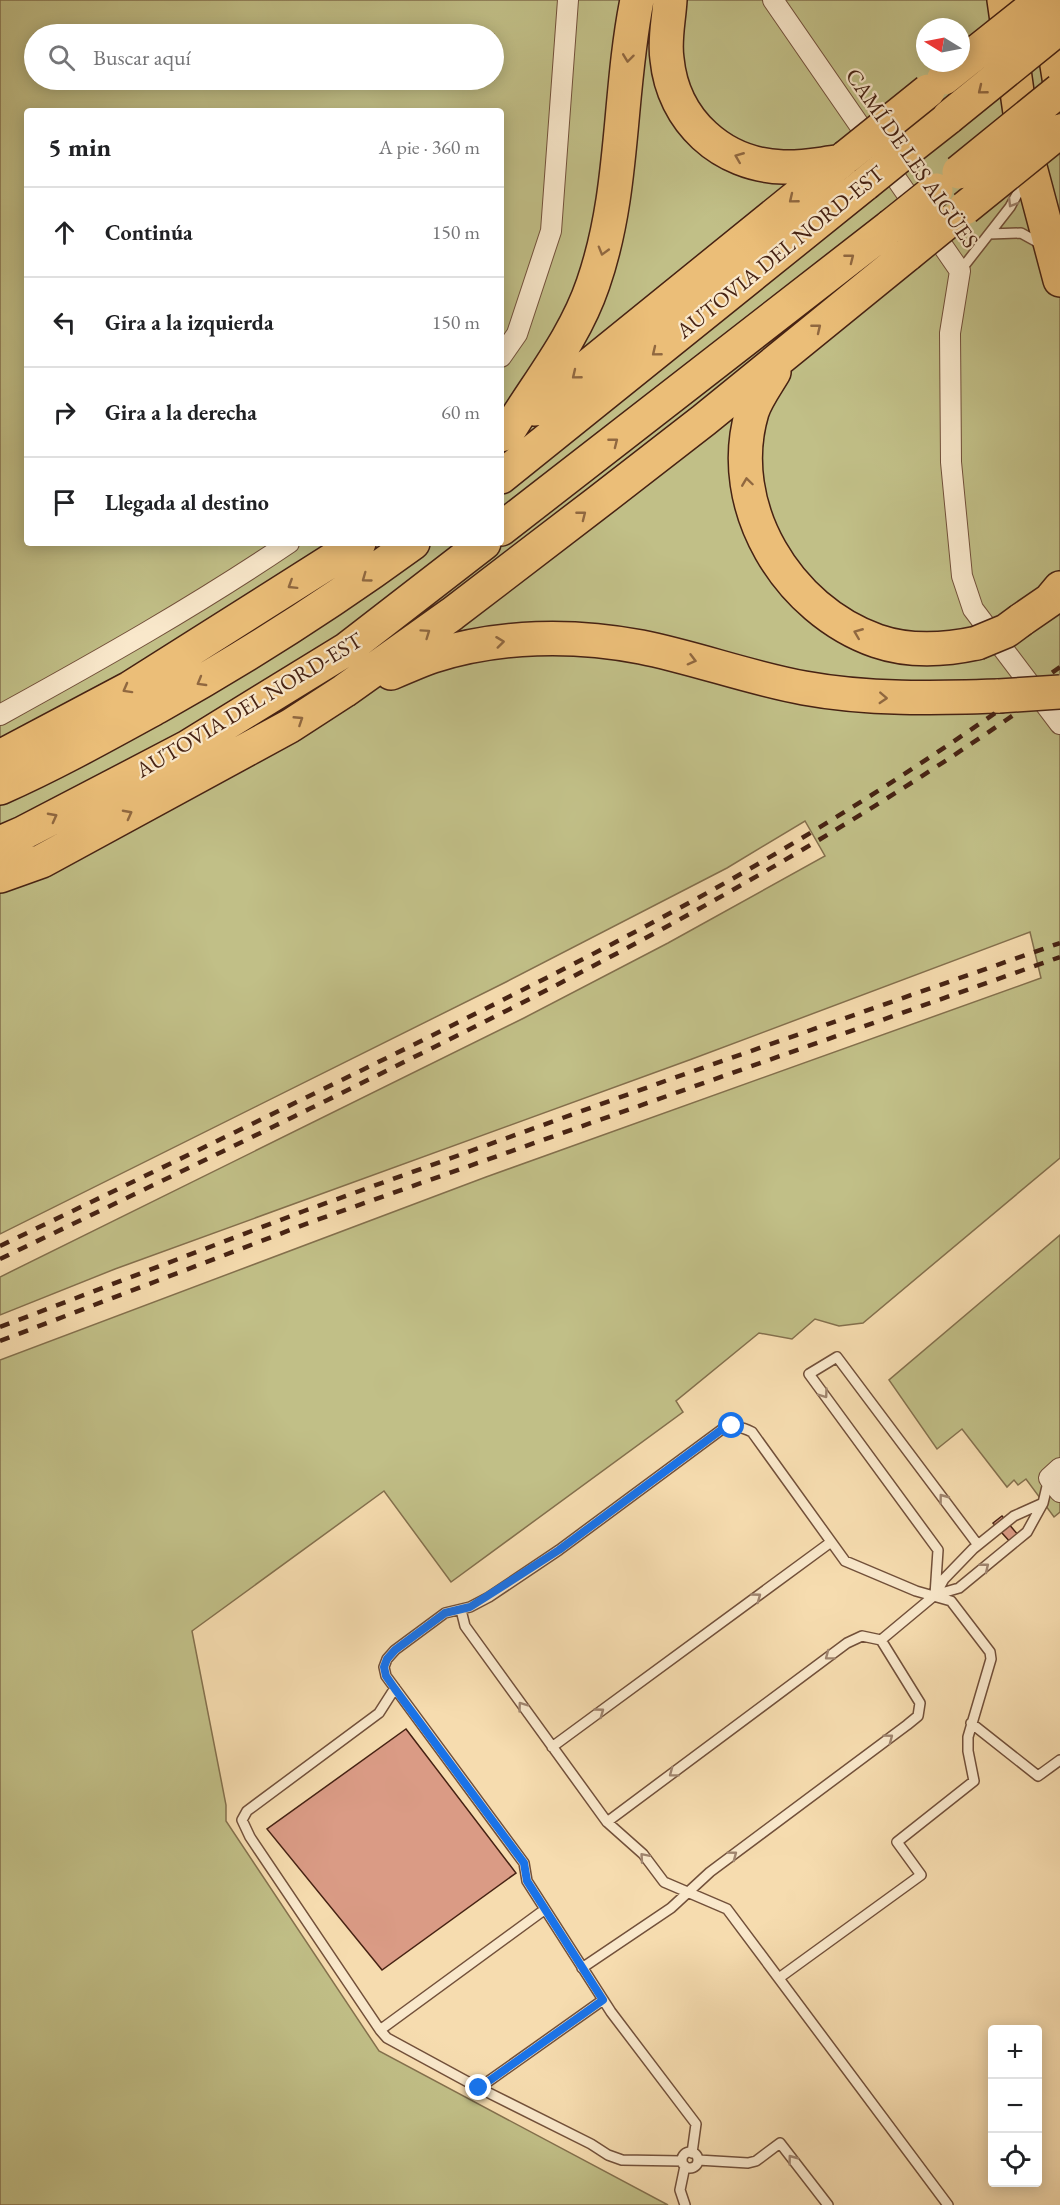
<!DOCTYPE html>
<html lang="es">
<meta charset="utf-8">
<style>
:root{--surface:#fff;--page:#f2f2f2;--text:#202124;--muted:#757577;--line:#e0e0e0}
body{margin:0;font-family:"EB Garamond",serif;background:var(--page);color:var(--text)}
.controls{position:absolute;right:18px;bottom:18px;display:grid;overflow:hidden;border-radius:6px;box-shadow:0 3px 15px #0003}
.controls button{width:54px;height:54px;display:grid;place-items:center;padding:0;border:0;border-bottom:2px solid var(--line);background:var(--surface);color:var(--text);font:30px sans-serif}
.compass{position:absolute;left:916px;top:18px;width:54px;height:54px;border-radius:50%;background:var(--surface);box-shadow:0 3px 15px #0003;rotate:280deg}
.stop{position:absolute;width:18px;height:18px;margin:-14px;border:4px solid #1a73e8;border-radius:50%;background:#fff}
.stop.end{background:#1a73e8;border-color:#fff;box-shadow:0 2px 6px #0008}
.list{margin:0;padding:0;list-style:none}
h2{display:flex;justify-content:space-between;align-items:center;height:78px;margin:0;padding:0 24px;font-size:26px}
h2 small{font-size:20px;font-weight:400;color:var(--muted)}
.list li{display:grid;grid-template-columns:39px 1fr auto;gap:18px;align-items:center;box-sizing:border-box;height:90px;padding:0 24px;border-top:2px solid var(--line)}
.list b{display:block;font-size:22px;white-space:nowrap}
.list em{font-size:20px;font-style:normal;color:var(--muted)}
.icon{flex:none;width:33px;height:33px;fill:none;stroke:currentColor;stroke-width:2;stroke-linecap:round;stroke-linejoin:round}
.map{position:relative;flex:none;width:1060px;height:2205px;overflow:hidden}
.search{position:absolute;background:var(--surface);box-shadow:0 3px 15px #0003;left:24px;top:24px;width:480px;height:66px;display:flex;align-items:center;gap:15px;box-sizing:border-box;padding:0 21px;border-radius:33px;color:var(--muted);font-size:22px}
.panel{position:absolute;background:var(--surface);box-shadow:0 3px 15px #0003;left:24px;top:108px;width:480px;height:438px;border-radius:6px}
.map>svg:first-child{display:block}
.green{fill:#c1bf87;stroke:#84704d;stroke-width:1.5;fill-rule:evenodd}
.building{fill:#da9b85;stroke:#462213;stroke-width:1.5}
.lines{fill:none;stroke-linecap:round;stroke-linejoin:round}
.lane-casing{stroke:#72503a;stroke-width:12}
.street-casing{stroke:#72503a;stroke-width:22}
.highway-casing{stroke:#462213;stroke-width:36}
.lane{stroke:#f9e8cb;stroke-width:9}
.street{stroke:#f9e8cb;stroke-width:20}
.highway{stroke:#ebbe78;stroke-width:33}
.rail{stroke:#462213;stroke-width:4.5;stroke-dasharray:10 10;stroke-linecap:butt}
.highway-bridge-casing{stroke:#462213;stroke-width:36;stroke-linecap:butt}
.highway-bridge{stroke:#ebbe78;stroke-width:33}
.oneway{stroke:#906840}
.oneway2{stroke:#a0856f}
.route{stroke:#1a73e8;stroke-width:8}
.labels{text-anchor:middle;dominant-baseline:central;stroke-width:4.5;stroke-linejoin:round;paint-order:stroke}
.street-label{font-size:22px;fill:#462213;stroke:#f9e8cb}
</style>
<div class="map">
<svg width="1060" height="2205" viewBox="0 0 1060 2205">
<rect width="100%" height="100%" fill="#f6dcaf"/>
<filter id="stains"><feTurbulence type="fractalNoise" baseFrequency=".00333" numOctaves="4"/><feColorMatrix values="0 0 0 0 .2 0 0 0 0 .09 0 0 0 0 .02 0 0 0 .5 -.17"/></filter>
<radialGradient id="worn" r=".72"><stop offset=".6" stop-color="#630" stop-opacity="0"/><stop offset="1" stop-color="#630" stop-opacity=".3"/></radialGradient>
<!-- green -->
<path class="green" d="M0,0H1060V1158L863,1323L839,1326L815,1319L792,1339L759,1333L676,1401L683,1412L451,1582L384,1491L192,1631L226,1805V1821L379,2051L668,2205H0V1360L486,1177L1041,978L1030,932L692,1059L115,1269L0,1315V1277L524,1018L668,943L825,856L805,821L727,868L506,982L0,1234ZM925,27H961V63H925ZM34,34H494V80H34ZM27,111H501V543H27Z
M1060,1235V1512L1054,1517L1026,1479L1018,1485L1014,1480L1007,1487L962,1429L937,1449L889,1380Z"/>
<!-- building -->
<path class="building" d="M1002,1516L1019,1536L1011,1543L993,1523Z
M406,1729L516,1873L382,1970L267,1829Z"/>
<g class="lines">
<defs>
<path id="lane" d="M989,234L1021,233L1041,244
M960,271L1010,207L1025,180
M935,1595L938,1550L809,1374L837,1357L978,1545
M935,1595L959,1588L1027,1532L1043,1503L1049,1478
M461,1610L465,1626L607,1822L643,1854L664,1882L727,1909L948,2205
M881,1640L935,1595L944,1579L973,1549L1014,1516L1043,1503
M395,1688L379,1713L247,1811L242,1820L250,1837L380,2030L387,2038L479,2088L591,2144L608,2155L622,2160L682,2161
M971,1723L1038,1776L1060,1760
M552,1747L831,1542
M582,1968L671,1908L710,1872L907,1725L918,1716L920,1703L881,1640L862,1636L847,1643L607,1822
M380,2030L544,1910
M479,2088L603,2000
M682 2160a8 8 0 1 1 16 0a8 8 0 1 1-16 0Z
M692,2153L696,2124L693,2120L611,2012L527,1881L524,1863L386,1676L384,1667L387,1659L395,1650L445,1613L470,1607L489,1597L559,1550L721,1430C733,1426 741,1426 752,1432L845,1561L916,1591L951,1601L990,1652L991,1659L968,1737V1751L974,1781L897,1842L921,1875L779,1978
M698,2160L748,2163L756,2161L780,2143L828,2205
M685,2205L680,2190L685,2166"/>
<path id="street" d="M773,0L960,271L950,333L951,462L962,576L973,609L1060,724
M501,357L517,334L551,231L568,0
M0,715C98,661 196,606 289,543
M1060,1468L1049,1478L1060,1492"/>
<path id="highway" d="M670,0C669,19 664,40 667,59C673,121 722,165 783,167C801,168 820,164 838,162
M1004,0L1025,148L1060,280
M1048,9L1060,84
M907,150L949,117
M774,372C767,384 756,399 752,412C724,507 788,610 877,641C909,652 945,650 977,643
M535,409L846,157
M501,435L511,427C540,380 575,337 593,284C625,192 618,95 637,0
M501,477L865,184
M501,529L891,226
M1021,620L1050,600L1060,588
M391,673C405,667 419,661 433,656C500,635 573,634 641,647C696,658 749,678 804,688C869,700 934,698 999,696
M0,757L130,688L359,543
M0,788C54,764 106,735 157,707C246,657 331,603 413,543
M0,843L23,833L186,748L347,649L484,543
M0,876L42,861L290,726L344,691L452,614L597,503L704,420L908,254"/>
</defs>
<!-- lane casing -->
<use href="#lane" class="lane-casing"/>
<!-- street casing -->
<use href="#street" class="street-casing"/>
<!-- highway casing -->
<use href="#highway" class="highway-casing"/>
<!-- lane -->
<use href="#lane" class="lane"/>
<!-- street -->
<use href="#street" class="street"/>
<!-- highway -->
<use href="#highway" class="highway"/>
<!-- rail -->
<path class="rail" d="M0,1246C139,1179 277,1112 415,1044C513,995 611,946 707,893C829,825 947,749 1060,667
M0,1259C135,1194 270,1129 404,1062C631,950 854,831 1060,682
M0,1327L304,1211L668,1080L1060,943
M0,1341L311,1222L1060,957"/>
<defs>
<path id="highway-bridge" d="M944,78L1042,0
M949,117L1060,27
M846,157L928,91
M959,172L1060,90
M865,184L907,150
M965,208L1060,131
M891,226L936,190
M908,254L946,223
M977,643L1006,631L1021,620
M999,696L1060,692"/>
</defs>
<!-- highway-bridge casing -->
<use href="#highway-bridge" class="highway-bridge-casing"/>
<!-- highway-bridge -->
<use href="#highway-bridge" class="highway-bridge"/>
</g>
<!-- one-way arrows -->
<defs><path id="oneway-chevron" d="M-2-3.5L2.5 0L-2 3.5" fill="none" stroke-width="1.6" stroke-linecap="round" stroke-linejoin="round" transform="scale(1.5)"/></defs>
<g class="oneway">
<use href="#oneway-chevron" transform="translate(628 58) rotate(97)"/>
<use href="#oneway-chevron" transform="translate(982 90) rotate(141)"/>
<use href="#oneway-chevron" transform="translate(739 157) rotate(-158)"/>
<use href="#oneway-chevron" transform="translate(793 199) rotate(141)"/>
<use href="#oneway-chevron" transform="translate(603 251) rotate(106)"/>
<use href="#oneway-chevron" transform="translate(850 258) rotate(-38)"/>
<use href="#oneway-chevron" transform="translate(817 328) rotate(-39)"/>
<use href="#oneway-chevron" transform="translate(656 352) rotate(141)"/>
<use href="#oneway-chevron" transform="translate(576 375) rotate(141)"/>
<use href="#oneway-chevron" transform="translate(614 442) rotate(-38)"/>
<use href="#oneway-chevron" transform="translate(747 482) rotate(-98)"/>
<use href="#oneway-chevron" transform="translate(582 515) rotate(-38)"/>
<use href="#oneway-chevron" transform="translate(366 578) rotate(144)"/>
<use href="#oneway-chevron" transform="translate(292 585) rotate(148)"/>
<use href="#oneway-chevron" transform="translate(426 633) rotate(-35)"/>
<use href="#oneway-chevron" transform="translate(858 633) rotate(-158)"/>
<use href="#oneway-chevron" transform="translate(500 642) rotate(-7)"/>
<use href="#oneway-chevron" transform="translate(692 660) rotate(15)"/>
<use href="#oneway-chevron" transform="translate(201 682) rotate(150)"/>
<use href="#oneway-chevron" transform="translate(127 689) rotate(151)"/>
<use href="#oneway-chevron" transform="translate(883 698) rotate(3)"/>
<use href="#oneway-chevron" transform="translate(299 720) rotate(-33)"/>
<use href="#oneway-chevron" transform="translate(128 814) rotate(-28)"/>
<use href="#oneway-chevron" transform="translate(53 817) rotate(-28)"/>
</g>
<g class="oneway2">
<use href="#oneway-chevron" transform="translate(1012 203) rotate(121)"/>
<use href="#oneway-chevron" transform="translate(824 1394) rotate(54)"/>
<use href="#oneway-chevron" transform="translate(943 1498) rotate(-127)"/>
<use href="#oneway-chevron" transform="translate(985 1567) rotate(-39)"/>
<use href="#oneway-chevron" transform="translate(757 1597) rotate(-36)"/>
<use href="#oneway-chevron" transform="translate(829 1656) rotate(143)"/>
<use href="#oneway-chevron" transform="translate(522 1706) rotate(-126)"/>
<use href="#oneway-chevron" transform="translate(600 1712) rotate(-36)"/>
<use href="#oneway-chevron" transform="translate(889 1738) rotate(-37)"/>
<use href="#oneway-chevron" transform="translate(673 1773) rotate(143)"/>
<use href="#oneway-chevron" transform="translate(733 1855) rotate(-37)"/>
<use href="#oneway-chevron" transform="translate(644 1857) rotate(-131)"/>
<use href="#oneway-chevron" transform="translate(792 2159) rotate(-127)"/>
</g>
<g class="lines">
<!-- route -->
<path class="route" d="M479,2088L603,2000L527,1881L524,1863L395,1689L386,1676L384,1667L387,1659L395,1650L445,1613L470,1607L559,1550L721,1430L732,1426"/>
</g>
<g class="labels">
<!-- street labels -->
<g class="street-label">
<text transform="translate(912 158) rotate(55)">CAMÍ DE LES AIGÜES</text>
<text transform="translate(780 252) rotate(-39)">AUTOVIA DEL NORD-EST</text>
<text transform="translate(249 705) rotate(-31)">AUTOVIA DEL NORD-EST</text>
</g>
</g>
<rect width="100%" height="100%" filter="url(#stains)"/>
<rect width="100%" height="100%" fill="url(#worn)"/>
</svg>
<div class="controls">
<button>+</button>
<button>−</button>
<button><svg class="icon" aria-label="locate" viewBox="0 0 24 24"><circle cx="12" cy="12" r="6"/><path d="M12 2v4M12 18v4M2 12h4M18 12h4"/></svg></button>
</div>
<svg class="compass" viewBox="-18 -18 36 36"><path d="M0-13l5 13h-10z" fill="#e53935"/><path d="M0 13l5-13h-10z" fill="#757577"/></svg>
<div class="stop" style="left:732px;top:1426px"></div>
<div class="stop end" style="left:479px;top:2088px"></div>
<div class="search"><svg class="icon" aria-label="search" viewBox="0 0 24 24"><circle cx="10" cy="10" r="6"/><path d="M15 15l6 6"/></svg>Buscar aquí</div>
<section class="panel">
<h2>5 min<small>A pie · 360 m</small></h2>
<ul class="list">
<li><svg class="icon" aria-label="ahead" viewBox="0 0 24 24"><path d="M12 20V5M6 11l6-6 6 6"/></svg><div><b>Continúa</b></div><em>150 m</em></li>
<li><svg class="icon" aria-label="left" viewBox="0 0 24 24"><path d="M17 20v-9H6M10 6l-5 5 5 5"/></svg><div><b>Gira a la izquierda</b></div><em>150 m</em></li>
<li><svg class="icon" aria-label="right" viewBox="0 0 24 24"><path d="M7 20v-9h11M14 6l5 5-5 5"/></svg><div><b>Gira a la derecha</b></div><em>60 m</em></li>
<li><svg class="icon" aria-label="arrive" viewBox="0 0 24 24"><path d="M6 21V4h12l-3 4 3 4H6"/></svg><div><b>Llegada al destino</b></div></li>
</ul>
</section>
</div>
